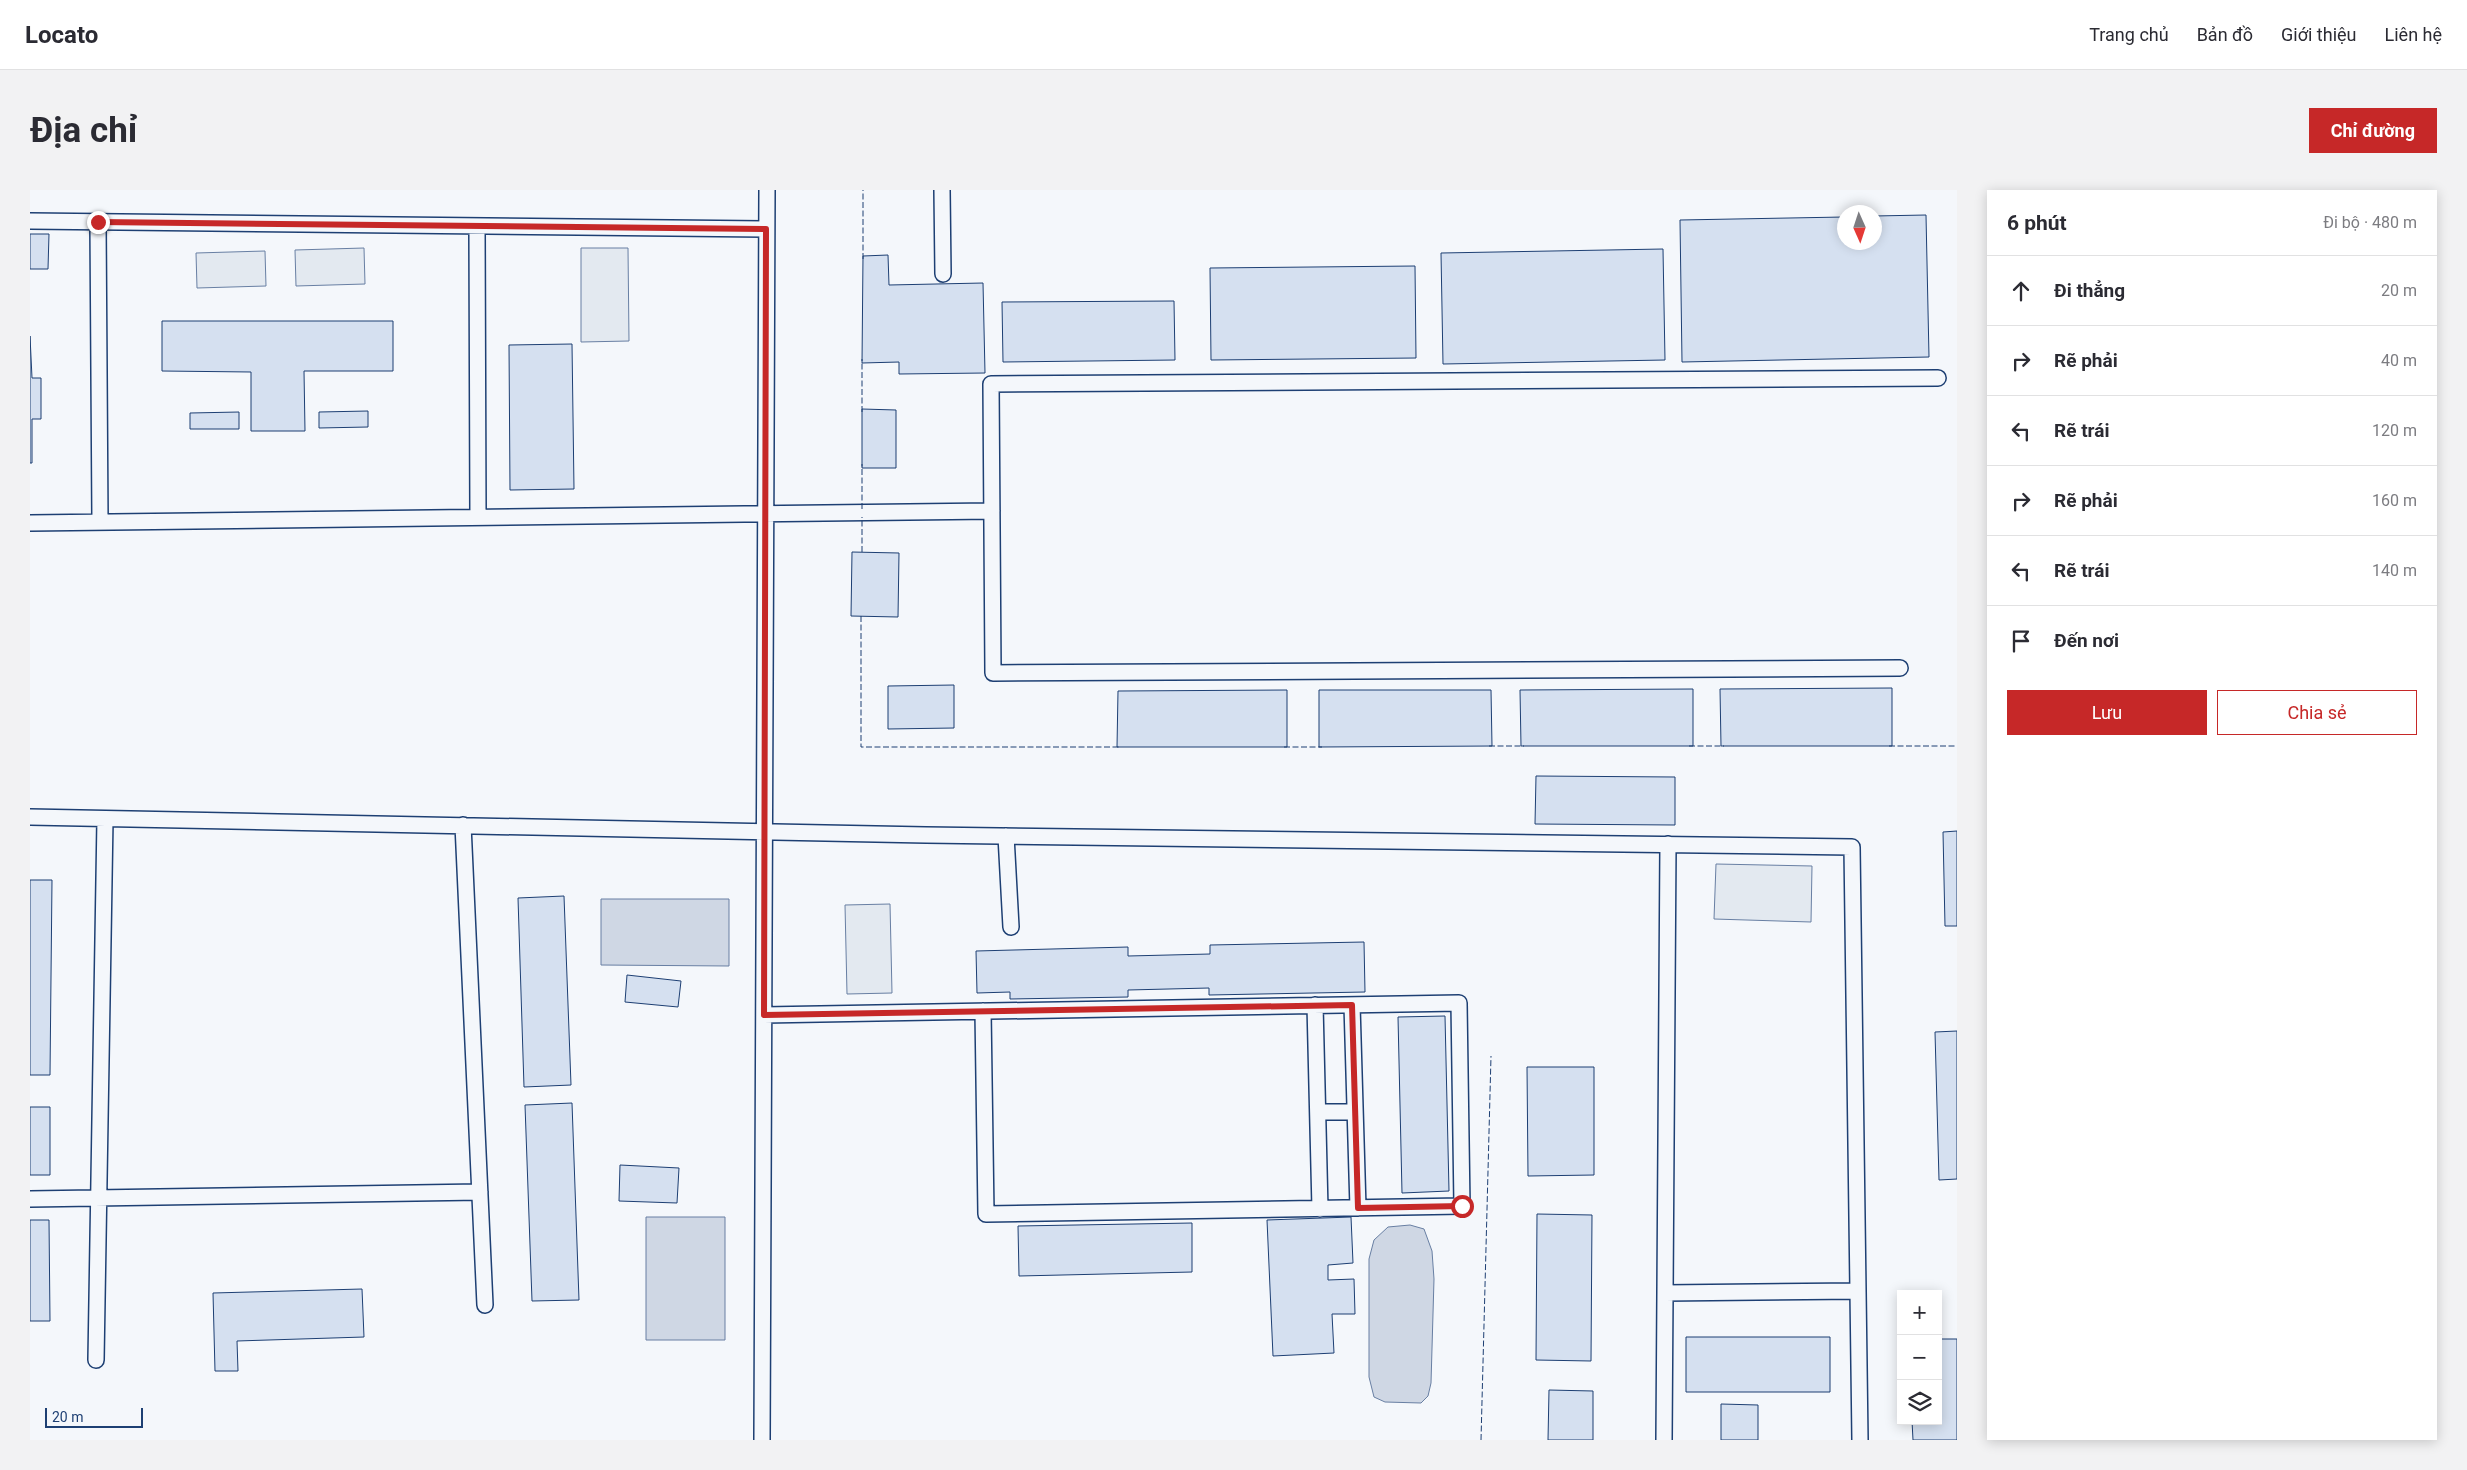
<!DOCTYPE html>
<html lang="vi">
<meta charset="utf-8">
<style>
:root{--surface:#fff;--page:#f2f2f3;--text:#2b2b33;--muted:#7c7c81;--line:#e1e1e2;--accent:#c62828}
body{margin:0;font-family:Roboto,sans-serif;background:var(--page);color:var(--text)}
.controls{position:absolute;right:15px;bottom:15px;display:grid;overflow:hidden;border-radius:0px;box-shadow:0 2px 12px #0003}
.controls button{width:45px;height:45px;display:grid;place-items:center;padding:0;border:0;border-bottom:1px solid var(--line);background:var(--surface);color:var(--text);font:25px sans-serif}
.compass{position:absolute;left:1807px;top:15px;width:45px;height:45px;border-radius:50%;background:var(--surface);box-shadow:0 2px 12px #0003;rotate:177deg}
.scale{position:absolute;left:15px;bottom:12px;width:98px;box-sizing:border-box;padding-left:5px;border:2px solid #1d3f73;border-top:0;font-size:14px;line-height:18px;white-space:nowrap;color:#1d3f73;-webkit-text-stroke:4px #f4f7fb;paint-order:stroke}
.stop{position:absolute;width:15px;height:15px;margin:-11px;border:4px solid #c62828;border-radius:50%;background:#fff}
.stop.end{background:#c62828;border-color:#fff;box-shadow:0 1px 5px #0008}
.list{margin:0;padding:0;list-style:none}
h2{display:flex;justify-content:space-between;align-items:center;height:65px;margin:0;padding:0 20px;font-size:21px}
h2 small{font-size:16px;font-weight:400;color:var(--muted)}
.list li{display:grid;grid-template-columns:32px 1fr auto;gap:15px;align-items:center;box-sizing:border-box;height:70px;padding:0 20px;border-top:1px solid var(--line)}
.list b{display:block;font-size:19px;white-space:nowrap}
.list em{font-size:16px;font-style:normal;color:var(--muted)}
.actions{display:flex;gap:10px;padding:15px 20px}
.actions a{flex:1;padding:11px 0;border:1px solid var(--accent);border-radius:0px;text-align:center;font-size:18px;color:var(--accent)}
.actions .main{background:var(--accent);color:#fff}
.icon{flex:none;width:28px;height:28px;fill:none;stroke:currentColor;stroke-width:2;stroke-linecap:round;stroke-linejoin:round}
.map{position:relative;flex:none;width:1927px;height:1250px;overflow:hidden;border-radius:0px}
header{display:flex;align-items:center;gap:30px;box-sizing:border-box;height:70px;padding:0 25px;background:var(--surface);border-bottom:1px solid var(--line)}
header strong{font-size:24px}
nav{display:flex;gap:28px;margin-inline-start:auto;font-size:18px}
.intro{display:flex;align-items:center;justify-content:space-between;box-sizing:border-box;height:120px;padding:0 30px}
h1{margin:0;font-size:35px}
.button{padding:12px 22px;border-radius:0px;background:var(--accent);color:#fff;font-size:18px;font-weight:700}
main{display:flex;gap:30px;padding:0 30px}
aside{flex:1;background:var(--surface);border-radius:0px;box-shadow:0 2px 12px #0003}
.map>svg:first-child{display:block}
.green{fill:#e3e9f0;stroke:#687fa3}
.water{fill:#cfd7e4;stroke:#687fa3}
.building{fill:#d5e0f0;stroke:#1d3f73}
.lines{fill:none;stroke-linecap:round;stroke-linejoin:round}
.lane-casing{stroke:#1d3f73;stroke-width:18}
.lane{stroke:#f4f7fb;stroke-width:15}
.fence{stroke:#1d3f73;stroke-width:1;stroke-dasharray:6 2.5;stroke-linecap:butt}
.route{stroke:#c62828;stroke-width:6}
</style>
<header>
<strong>Locato</strong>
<nav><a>Trang chủ</a><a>Bản đồ</a><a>Giới thiệu</a><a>Liên hệ</a></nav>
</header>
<div class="intro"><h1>Địa chỉ</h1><a class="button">Chỉ đường</a></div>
<main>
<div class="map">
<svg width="1927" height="1250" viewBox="0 0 1927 1250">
<rect width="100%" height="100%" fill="#f4f7fb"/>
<!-- green -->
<path class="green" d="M334,58L335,94L266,96L265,60Z
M551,58H598L599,151L551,152Z
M235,61L236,96L167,98L166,63Z
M1686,674L1782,676L1781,732L1684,729Z
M860,714L862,803L817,804L815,715Z"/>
<!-- water -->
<path class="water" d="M571,709H699V776L571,775Z
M616,1027H695V1150H616Z
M1380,1035L1394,1039L1402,1061L1404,1089L1401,1193L1398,1206L1391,1213L1355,1212L1344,1207L1339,1187V1069L1344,1050L1358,1037Z"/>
<!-- building -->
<path class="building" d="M1896,25L1899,167L1652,172L1650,30L1814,27V52H1844V26Z
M0,44H19L18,79H0Z
M1633,59L1635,170L1413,174L1411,63Z
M858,65L859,95L953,93L955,183L869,184V172L832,173L833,66Z
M1385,76L1386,168L1181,170L1180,78Z
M1144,111L1145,170L973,172L972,112Z
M132,131H363V181H274L275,241H221V182L132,181Z
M0,146L2,188H11V229H2V273H0Z
M542,154L544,299L480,300L479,155Z
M832,219L866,220V278H832Z
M338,221V237L289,238V222Z
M209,222V239H160V223Z
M822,362L869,363L868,427L821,426Z
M924,495V538L858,539V496Z
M1862,498V556H1691L1690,499Z
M1663,499V556H1491L1490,500Z
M1257,500V557H1087L1088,501Z
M1289,500H1461L1462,556L1289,557Z
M1506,586L1645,587V635L1505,634Z
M1927,641V736H1915L1913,642Z
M0,690H22L20,885H0Z
M534,706L541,895L494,897L488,708Z
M1334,752L1335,802L1179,805V798L1098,800V807L980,809V802L947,803L946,761L1098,757V766L1180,764V755Z
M597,785L651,791L648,817L595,812Z
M1415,826L1419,1001L1372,1003L1368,827Z
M1927,841V989L1909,990L1905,842Z
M1497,877H1564V985L1498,986Z
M542,913L549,1110L502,1111L495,915Z
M0,917H20V985H0Z
M590,975L649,978L647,1013L589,1011Z
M1507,1024L1562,1025L1561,1171L1506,1170Z
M1321,1027L1323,1073L1298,1075V1090L1324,1089L1325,1124H1302L1304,1163L1243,1166L1237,1030Z
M0,1030H19L20,1131H0Z
M1162,1033V1082L989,1086L988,1036Z
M332,1099L334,1147L207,1151L208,1181H185L183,1103Z
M1656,1147H1800V1202H1656Z
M1908,1149H1927V1250H1883L1882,1231H1908Z
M1519,1200L1563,1201V1250H1518Z
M1691,1214L1728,1215V1250H1691Z"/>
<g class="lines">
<defs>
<path id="lane" d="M912,0L913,84
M0,31L736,39
M68,32L70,332
M447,36L448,327
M0,333L962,321
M1870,478L963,483L961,194L1908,188
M0,627L896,645L1822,657L1828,1101L1635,1103L1638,654
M433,635L455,1115
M976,646L981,737
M1285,815L1290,1019
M1322,815L1328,1018
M734,825L1429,813L1432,1016L956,1024L953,821
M1288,922H1325
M0,1009L450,1002
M1828,1101L1830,1250
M66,1170L75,629
M732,1250L737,0
M1634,1250L1635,1103"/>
</defs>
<!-- lane casing -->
<use href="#lane" class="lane-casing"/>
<!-- lane -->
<use href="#lane" class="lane"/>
<!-- fence -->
<path class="fence" d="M833,69V0
M832,222V169
M832,319V274
M832,362V327
M831,426V557H1089
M1459,556H1494
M1659,556H1694
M1859,556H1927
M1254,557H1292
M1451,1250L1461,866"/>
</g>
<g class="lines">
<!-- route -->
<path class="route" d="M68,32L736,39L734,825L1322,815L1328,1018L1432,1016"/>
</g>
</svg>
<div class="controls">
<button>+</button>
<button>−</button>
<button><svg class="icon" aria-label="layers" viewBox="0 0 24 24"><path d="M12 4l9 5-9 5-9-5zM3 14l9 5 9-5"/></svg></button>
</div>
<svg class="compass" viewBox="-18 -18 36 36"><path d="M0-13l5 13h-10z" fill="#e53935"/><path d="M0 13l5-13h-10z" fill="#7c7c81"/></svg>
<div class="scale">20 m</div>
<div class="stop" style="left:1432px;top:1016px"></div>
<div class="stop end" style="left:68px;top:32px"></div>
</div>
<aside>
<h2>6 phút<small>Đi bộ · 480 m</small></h2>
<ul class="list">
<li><svg class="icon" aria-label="ahead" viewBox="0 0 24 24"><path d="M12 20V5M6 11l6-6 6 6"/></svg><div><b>Đi thẳng</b></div><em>20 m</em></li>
<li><svg class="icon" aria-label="right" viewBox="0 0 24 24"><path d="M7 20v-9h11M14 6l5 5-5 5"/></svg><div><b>Rẽ phải</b></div><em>40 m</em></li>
<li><svg class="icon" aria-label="left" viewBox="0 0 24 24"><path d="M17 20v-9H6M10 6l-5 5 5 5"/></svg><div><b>Rẽ trái</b></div><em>120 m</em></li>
<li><svg class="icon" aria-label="right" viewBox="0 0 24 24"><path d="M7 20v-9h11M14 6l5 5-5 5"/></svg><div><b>Rẽ phải</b></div><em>160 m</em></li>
<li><svg class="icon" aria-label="left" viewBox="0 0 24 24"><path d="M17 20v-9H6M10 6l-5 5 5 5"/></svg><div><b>Rẽ trái</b></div><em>140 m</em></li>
<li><svg class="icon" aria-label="arrive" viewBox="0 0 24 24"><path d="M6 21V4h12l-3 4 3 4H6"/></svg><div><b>Đến nơi</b></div></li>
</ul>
<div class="actions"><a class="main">Lưu</a><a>Chia sẻ</a></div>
</aside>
</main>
